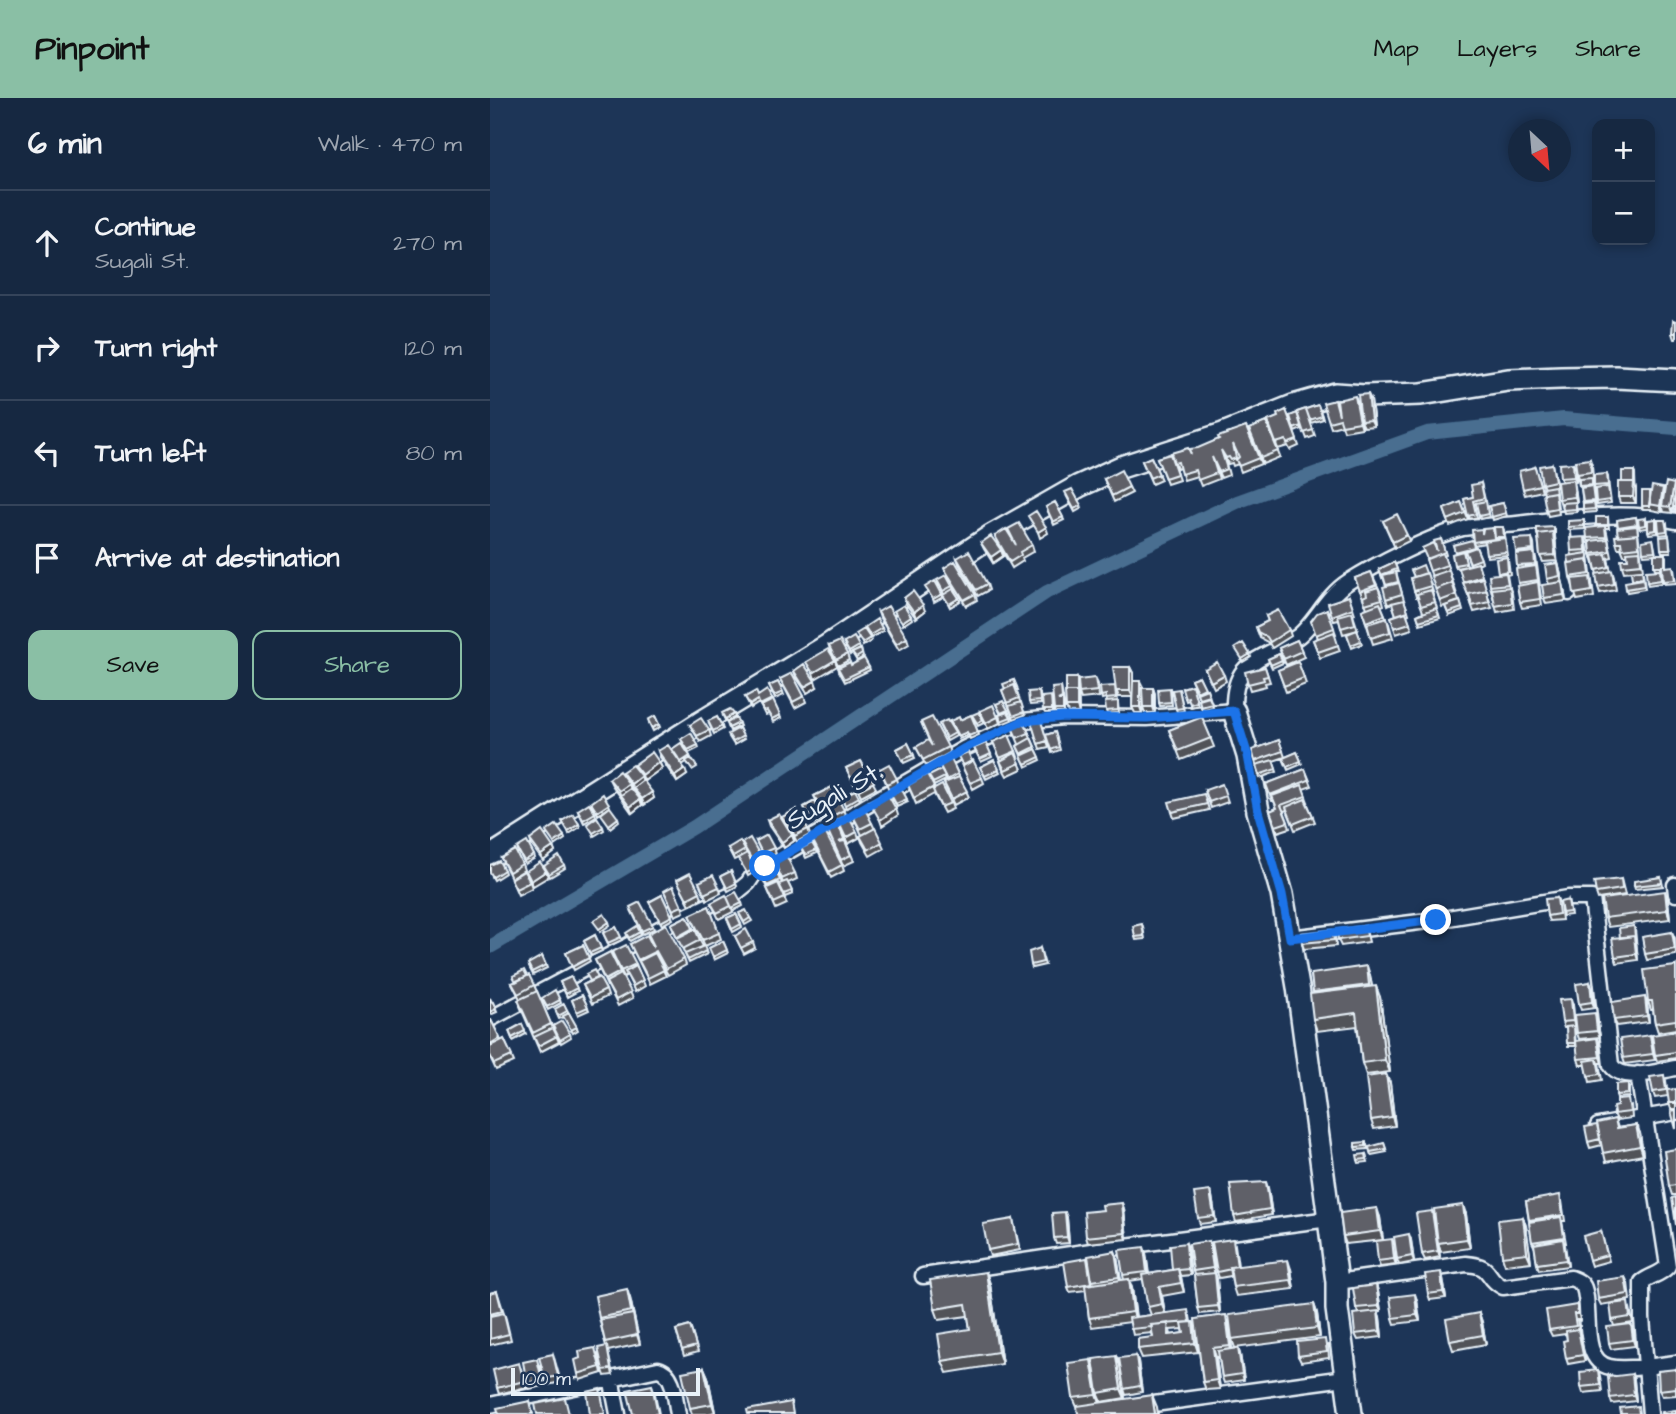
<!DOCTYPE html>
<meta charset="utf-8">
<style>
:root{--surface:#162841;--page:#1f3048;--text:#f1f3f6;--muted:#9ea6b1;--line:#35445a;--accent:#8abfa5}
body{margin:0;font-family:"Architects Daughter",sans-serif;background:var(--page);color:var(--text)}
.controls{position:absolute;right:21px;top:21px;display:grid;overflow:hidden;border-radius:14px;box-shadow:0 4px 10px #0003}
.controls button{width:63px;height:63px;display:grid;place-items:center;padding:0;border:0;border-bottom:2px solid var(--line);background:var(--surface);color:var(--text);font:35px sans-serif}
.compass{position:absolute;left:1018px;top:21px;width:63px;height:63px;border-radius:50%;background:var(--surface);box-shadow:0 4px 10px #0003;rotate:154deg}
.scale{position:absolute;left:21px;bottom:18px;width:189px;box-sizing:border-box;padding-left:7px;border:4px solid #e8f1f8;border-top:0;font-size:19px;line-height:24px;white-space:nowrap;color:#e8f1f8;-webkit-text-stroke:5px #1d3557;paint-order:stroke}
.stop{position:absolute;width:21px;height:21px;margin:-16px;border:5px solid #1a73e8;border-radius:50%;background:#fff}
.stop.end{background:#1a73e8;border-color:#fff;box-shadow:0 2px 7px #0008}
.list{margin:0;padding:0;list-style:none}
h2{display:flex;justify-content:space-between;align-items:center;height:91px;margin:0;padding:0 28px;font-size:30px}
h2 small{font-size:23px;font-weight:400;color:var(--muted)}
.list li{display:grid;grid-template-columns:46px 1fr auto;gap:21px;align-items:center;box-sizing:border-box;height:105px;padding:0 28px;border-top:2px solid var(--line)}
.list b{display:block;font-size:26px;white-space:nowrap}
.list p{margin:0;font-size:23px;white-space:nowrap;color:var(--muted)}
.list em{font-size:23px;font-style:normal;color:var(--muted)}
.actions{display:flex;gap:14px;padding:21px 28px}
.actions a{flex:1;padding:16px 0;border:2px solid var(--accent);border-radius:14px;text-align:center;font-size:24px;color:var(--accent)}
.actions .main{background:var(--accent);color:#111}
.icon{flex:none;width:38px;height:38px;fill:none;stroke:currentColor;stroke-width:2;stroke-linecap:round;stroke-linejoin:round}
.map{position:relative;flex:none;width:1186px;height:1316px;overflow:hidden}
header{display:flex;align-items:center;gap:42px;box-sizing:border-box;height:98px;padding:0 35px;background:var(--accent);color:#111}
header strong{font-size:33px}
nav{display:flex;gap:38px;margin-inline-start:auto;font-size:24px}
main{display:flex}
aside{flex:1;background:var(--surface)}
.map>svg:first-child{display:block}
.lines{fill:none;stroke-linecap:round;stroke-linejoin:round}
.canal{stroke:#486e90;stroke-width:14}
.street-casing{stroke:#e8f1f8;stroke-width:19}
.secondary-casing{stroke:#e8f1f8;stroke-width:26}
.street{stroke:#1d3557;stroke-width:14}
.secondary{stroke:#1d3557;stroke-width:21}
.wall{fill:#515359;stroke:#e8f1f8;stroke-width:2;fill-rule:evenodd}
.shaded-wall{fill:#424349;stroke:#e8f1f8;stroke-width:2}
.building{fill:#5e6068;stroke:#e8f1f8;stroke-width:2}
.route{stroke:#1a73e8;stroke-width:9}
.labels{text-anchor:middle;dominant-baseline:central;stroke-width:7;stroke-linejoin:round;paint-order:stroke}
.street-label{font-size:26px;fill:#e8f1f8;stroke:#1d3557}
</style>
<header>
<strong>Pinpoint</strong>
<nav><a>Map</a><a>Layers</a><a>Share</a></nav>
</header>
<main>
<aside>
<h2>6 min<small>Walk · 470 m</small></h2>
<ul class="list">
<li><svg class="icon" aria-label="ahead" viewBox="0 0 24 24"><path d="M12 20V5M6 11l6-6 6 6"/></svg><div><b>Continue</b><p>Sugali St.</p></div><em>270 m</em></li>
<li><svg class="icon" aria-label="right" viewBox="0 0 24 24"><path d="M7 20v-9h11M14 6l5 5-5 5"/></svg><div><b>Turn right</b></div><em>120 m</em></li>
<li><svg class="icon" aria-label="left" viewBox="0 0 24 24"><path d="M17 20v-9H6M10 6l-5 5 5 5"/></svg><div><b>Turn left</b></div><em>80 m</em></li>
<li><svg class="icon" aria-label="arrive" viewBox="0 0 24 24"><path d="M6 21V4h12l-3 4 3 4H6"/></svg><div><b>Arrive at destination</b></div></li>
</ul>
<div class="actions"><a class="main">Save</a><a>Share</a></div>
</aside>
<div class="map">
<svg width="1186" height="1316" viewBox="0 0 1186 1316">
<rect width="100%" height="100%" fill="#1d3557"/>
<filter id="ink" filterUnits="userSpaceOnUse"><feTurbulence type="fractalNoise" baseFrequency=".0143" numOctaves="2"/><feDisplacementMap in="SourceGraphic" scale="14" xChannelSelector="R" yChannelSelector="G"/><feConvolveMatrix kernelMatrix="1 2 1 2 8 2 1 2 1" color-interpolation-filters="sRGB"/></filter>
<g filter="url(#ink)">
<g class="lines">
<!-- canal -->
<path class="canal" d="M0,849L204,729L557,494L747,404L937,335L1074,321L1186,330"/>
<defs>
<path id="street" d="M1071,421L1079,495
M1185,787L1186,796
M800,840L946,822L1078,800H1102L1121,967C1133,985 1168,973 1186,970
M0,921L171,830L247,794L258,785L264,776L287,760L475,650L533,623L573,619L657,620L744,613C742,560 772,563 807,539C824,527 836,498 858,484C886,466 941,438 973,430C991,427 1009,428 1027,426C1078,420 1135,412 1186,423
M1148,976L1178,1168C1170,1177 1161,1177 1152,1184V1220L1160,1316
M1108,1028L1186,1014
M433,1178L628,1149L839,1121
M847,1184L976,1166C1005,1168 993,1179 1013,1189L1081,1180C1086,1182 1092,1184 1094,1190C1102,1211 1089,1263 1120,1269C1137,1273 1167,1267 1186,1265
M121,1280L128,1316
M0,1307L168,1271C185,1275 185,1302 188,1316
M649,1308L855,1280"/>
<path id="secondary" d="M744,613L758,658L768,713L792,796L808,889L839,1121L847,1184V1211L861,1316
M0,759L210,625L337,548L501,438L589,388L631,369L733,336L803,308L845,296L875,298L931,296L1018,282L1071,280L1126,279L1186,282"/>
</defs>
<!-- street casing -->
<use href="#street" class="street-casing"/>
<!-- secondary casing -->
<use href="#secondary" class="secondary-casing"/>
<!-- street -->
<use href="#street" class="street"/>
<!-- secondary -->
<use href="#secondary" class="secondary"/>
</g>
<!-- wall -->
<path class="wall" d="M1186,223V241H1184L1182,235Z
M881,302L884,328L874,329L871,323Z
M868,304L872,330L854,333L852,327L841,330L839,324L848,314Z
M828,307L833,321L821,325L816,311Z
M816,311L825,338L817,341L807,314Z
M796,312L809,348L800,352L798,348L788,351L778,323L788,319Z
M807,315L812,331L805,334L800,318Z
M776,324L790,359L773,366L759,331Z
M756,329L771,366L751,374L748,366L743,368L742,365L738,366L734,358L739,377L731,380L724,365L729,381L711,388L707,378L694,382L690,370L687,371L681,355L701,356Z
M680,356L689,382L677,386L667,360Z
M661,359L671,382L662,386L652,363Z
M1100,361L1102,367L1103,380L1102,381L1106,414L1094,415L1091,390L1089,388L1087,376Z
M1083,365L1086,371V384L1084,385L1087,405H1086L1087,414L1074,415L1072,406L1071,407L1069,401L1072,384L1070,380Z
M1062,366L1067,389L1065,390L1069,416L1058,418L1056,412L1054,390L1052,386Z
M1045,369L1052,393L1035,397L1033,391Z
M1145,376L1146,405H1130L1128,399L1132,384Z
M1118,379L1119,390L1121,405L1107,407L1104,388Z
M614,381L639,389L642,395L624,404Z
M991,385L999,419L990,421L986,405L984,406L987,419L980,421L974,401L983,399Z
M1184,386L1186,390V389V415L1183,409L1184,406L1182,415L1174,414L1173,410L1172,414L1161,412V411H1153L1152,408L1161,395H1174Z
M576,397L591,407L592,410L585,414Z
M565,404L574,422L564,427L556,409Z
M971,404L978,421L960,428L954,411Z
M1013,405L1017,418L1003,422L999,408Z
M1118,419L1119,430H1116L1122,459L1118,460L1121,474L1122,473L1124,479L1126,492L1110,495L1108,489L1107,476L1101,456L1100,446L1097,440L1107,429L1106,427Z
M1146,419L1153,472L1134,474L1132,468L1138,461L1137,457H1134L1131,450H1128L1126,444L1128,438L1127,422Z
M1156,420L1158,430L1150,431L1149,428Z
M893,423L917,437L919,443L905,450Z
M1167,424L1168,435L1159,436L1158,433Z
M1095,425V431L1079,432L1078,429Z
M1177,425L1178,436L1170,437L1169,434Z
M1003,430L1005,442L1006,441L1005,439L1014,432L1018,457L997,459L995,445L984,447L983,444L993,434Z
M1065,432V438L1067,463L1053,464L1050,458L1048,439L1047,436Z
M505,438L522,441L542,447L544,453L532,460L533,463L522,470L507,444Z
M1179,438L1181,454H1172L1171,451Z
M1042,440L1044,446L1045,458L1052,507L1032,510L1030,504L1026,454Z
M951,441L956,457L954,458L960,475L969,503L952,509L936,461L947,453Z
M1163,441L1166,456L1154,457L1153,454Z
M491,445L513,458L503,465L494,451Z
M1097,445L1104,499L1087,502L1080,479L1082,457L1081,453Z
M963,447L986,449L992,464L988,466L1002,510L984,514L969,470L980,467L976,454L974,455L977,468L966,470L962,456L966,455Z
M1176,459V469L1184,471L1186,485L1174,486L1172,471H1165L1164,468Z
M467,460L497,486L499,492L488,498L469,466Z
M1018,462L1020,476L1017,477L1019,489L1022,495L1024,511L1007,514L1000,488Z
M904,464L908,474H906L914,502L919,516L917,517L922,531L906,536L901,519L906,517L902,505L898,507L896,501V488L893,479L892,480L889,471Z
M1068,465L1074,490L1076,503L1056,506L1054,500L1059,486L1057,481Z
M454,470L485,496L487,502L476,508L457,476Z
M1141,473L1153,475L1155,491L1137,494L1136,491L1143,483Z
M881,474L891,495L894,507L891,508L899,526L903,540L883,546L872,512L877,510L865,480Z
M1171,475L1172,485L1158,487L1157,484Z
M937,476L943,494H942L950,520L930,526L927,517L933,514L928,499H926L921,480Z
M448,485L462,488L470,503L460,509L455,500L454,496Z
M859,498L865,516L863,517L868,532L853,536L849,522L844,523L842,518Z
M414,500L435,513L426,520L416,506Z
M970,503L973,513L959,518L955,508Z
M837,511L846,536L844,537L850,553L830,560L823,542L828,540L821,523Z
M388,514L417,540L419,546L409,552L390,520Z
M776,518L799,532L801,538L782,550L779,545L770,540L766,529L778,523Z
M375,529L392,530L393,533L381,540Z
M867,532L872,546L862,550L857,536Z
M807,542L814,559L796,567L789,550Z
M354,545L369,548L370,551L363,555L371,551L373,559L367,563L362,555L360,557Z
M339,548L357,556L359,562L348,568Z
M789,556L793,565L782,570L778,561Z
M808,564L816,586L796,594L788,572Z
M361,567L379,569L380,572L355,584L349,573Z
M640,569L643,575V583L653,589V590H663L665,596V615H655L653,609L652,595V615H645L642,609V599H629L627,594L629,615L617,616L616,613L617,604L616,600L612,601L611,598L625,588Z
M775,569L780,584L775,585L776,588L760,592L758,586Z
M715,571L734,577L736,583L724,590Z
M304,573L327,589L317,595L306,579Z
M709,578L715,592L717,591L723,609L712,612L708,597L701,581Z
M587,580L588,583L605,580L608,586L609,599L591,601L589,595L588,584L589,615H578L576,609Z
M290,581L314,598L316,604L305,610Z
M524,582L528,592H526L535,617L524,621L512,592L515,591Z
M288,584L294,597L285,601L279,588Z
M702,587L708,607L701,609L699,602L696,603L692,590Z
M571,589L574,605V615H565L564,612Z
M689,591L694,613L687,614L686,611Z
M681,593L682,607L670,608L669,605Z
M550,596L551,606L540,607L539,604Z
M268,598L282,601L291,620L283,624L279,616L275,617L269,605L261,610L255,599Z
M562,601L563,615H555L553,612Z
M506,606L518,612L522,622L512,626L509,617H511Z
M490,613L508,619L510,625L498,631Z
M489,614L494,625L488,628L484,620Z
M244,616L245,619L236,624L233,618Z
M481,617L489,637L480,641L478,637L469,641L460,623L470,622Z
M165,618L170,629L163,633L159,625Z
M227,619L233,631L224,636L219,626Z
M712,619L724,649L691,662L679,632Z
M246,620L250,628L240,633L237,625Z
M550,620L559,649L550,651L541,623Z
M431,624L458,649L460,655L436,668L426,649L440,645Z
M200,627L219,632L221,638L210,644Z
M521,627L539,635L551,662L536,669L527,648L529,646Z
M450,629L465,635L466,638L457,643Z
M249,630L254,641L244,647L239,639Z
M565,634L570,652L562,655L556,637Z
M191,641L208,647L209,650L199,655Z
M789,642L795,659L783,663L787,674L770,680L762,652Z
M503,644L526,653L528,659L527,660L532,671L517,678L512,669L510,663L511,662Z
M418,645L425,660L414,665L407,651Z
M496,645L502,659L491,664L484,650Z
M168,653L197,677L187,684L170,659Z
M807,654L812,666L798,672L793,660Z
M461,661L479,699L464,707L456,691L454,685L458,684L449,666Z
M504,662L510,674L496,681L490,669Z
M371,663L386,690L371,698L365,685L364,686L356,670Z
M169,664L172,670L154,683L151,679L164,700L154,707L139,686L152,707L142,715L122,687L119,681L134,680L132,674L146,672L144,667Z
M472,668L492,680L494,685L483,691Z
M390,671L407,681L409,687L399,692Z
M815,671L822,688L813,691L818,704H817L825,724L805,732L797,712L794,713L800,730L788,734L780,713L787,710L784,703H782L776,686Z
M451,672L456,682L444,688L439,678Z
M437,676L444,691L461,705L463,711L454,715L444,696L426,706L418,687Z
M342,689L356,718L339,727L332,712H331L335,720L323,726L314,709L325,703L328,711L330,710L324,698Z
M411,690L418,704L407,709L400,695Z
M365,692L370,702L356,710L351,699Z
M715,692L736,698L738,704L721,710Z
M716,702L719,712L684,720L682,714Z
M88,712L105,715L106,718L94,725Z
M363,718L382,725L394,750L380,758L372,744L370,738L372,737Z
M293,721L318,731L320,737L307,744L299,729L298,730L304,743L294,750L279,728L277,722Z
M349,725L367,734L369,740L358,746Z
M348,726L364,763L353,768L337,731Z
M322,741L352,767L354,773L341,780Z
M40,742L63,749L65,754L53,763L42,748Z
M266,743L284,750L286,756L274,761Z
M252,745L271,759L273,765L265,770Z
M322,745L327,755L316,760L311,750Z
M238,750L255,752L266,773L258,778L248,760L244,762Z
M28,753L44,757L45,760L35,766Z
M11,760L32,766L34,772L21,780Z
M283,761L305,775L307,781L298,785L303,796L295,799L289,789L297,806L286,811L269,772L282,765L292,785H293Z
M0,767L14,772L15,775L4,782L0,775Z
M74,767L75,770L60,779L54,768Z
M241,773L247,788L238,793L231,778Z
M1171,779L1173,788L1145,791L1144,788Z
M21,781L40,784L42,790L28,797Z
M1131,781L1135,797L1108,801L1106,795Z
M187,782L210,794L212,800L200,807Z
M209,784L229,789L231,795L217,802Z
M174,793L192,808L194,814L185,818Z
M172,797L183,821L172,827L159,804Z
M237,800L252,805L253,808L243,813L242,810L243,814L229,821L221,805Z
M1067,800L1070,806L1072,822L1059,823L1057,818Z
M1078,802L1081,817L1073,818L1072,815Z
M1178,802L1180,821L1118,829L1115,820Z
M219,808L231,841L215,848L200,817Z
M141,812L163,828L164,831L153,836Z
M246,816L252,829L243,834L237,820Z
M197,818L217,856L199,865L181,826Z
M250,818L260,820L262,823L255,827Z
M875,828L879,844L851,848L848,842Z
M126,829L132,842L119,848L113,835Z
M653,829L655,841L646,842L645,839Z
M1145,831L1148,862L1127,865L1125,859L1130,840Z
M150,834L151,837L140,843L137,838Z
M1182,834L1185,840L1186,857L1157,862L1155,856Z
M158,836L194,861L196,867L178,877L168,859H167L176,878L160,886L140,846L164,849Z
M105,837L112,853L101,858L94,843Z
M845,837L846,848L814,851L812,845Z
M245,838L263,844L265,850L254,856Z
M233,843L238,855L224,862L219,850Z
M93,847L100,863L84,872L76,855Z
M550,850L555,867L542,870L541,867Z
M120,854L143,900L128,908L118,888H117L105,862Z
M122,854L146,866L155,888L145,894L137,877L134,879Z
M52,858L57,870L43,877L39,869Z
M1186,868V931L1168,934L1165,925L1163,912H1161L1158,903Z
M821,876L880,877L882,888L890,899L900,974L876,977L872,965L867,928L827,933L823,921L824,896Z
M81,879L88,893L77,899L70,884Z
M108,879L116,892L118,898L102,906L93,887Z
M1100,884L1102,890L1105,910L1091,912L1089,906Z
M22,885L44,887L69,944L50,954L30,908V901Z
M92,897L99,912L88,917L82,902Z
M0,900L7,914L0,917Z
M70,902L71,905L58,912L53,903Z
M1157,905L1159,924L1127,928L1124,922Z
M74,906L88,932L83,935L74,919L69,921L66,914Z
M1083,907L1086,948H1078L1076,930H1074L1072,924Z
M1107,921L1110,939L1089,941L1087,935Z
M0,922H1L11,943L14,941L24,964L6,972L0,959Z
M32,926L36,936L23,943L19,933Z
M64,931L80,936L81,939L71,945Z
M1186,933V960L1167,963L1165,957Z
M1160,937L1163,943L1165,962L1135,966L1133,960Z
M1109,946L1112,965H1109L1112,982L1100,984L1096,967H1090L1088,961Z
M1176,983L1178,998L1165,1000L1163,994Z
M900,985L905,1028L884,1031L881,1022Z
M1139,988V999L1127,1000L1126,997Z
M1186,991V1011H1181L1179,1005Z
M1141,1007L1142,1020L1127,1022L1124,1016Z
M1125,1021L1128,1030L1146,1027L1150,1035L1153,1057L1116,1064L1112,1047L1100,1050L1098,1044L1107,1027Z
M894,1045L897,1054L881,1057L880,1054Z
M877,1047L878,1051L866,1052L865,1049Z
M1186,1051V1097H1182L1179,1088Z
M876,1056L878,1064L869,1065L868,1062Z
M778,1090L782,1117L763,1120V1121L746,1124L744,1118Z
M722,1098L726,1124L710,1126L708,1120Z
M1036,1103H1072L1075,1123H1072L1076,1145H1074L1078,1168L1049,1172L1047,1166L1045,1150L1042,1144Z
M632,1105L634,1111L637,1141L598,1145L596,1139L613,1112Z
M942,1113L944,1119L947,1144L976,1116L980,1150L951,1154L948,1145L950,1159L935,1162L932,1156Z
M890,1119L893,1142L856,1146L853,1138Z
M1033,1119L1036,1128L1041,1164L1015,1167L1012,1158Z
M577,1120L579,1145L566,1146L564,1140Z
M523,1121L530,1152L500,1158L498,1152Z
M1111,1133L1119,1163L1101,1168L1099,1162Z
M921,1142L924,1164L909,1167L907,1161Z
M696,1145L698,1151L701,1177L691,1178L694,1194L672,1198L675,1215L700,1218L701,1224H703L706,1233L708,1254L652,1260L648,1251L663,1239L662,1235L643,1237L640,1224L602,1229L599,1220L596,1192L580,1194L578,1189L597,1160L599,1166L602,1186H603L602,1183L625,1153L627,1159L631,1182H634L633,1177L656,1155L659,1176L682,1172ZM653,1181L658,1209L661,1217L646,1219L642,1190L639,1183ZM693,1231L694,1235L681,1237L680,1232Z
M745,1147L748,1168L801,1171L804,1191L746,1198L743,1189L741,1178L729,1180L727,1174Z
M905,1147L906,1167L890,1169L888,1163Z
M722,1149L725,1176L727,1181L730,1214L710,1216L708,1210L704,1177L703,1173Z
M496,1174L500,1186L512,1266L457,1275L452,1263L480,1231L478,1218L449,1222L445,1211Z
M1135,1179L1138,1185L1140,1202L1111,1207L1108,1201Z
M953,1180L956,1200L940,1202L938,1196Z
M886,1187L888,1193L891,1213L888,1214L890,1219L892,1239L868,1242L865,1236L868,1215L866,1210Z
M7,1193L16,1221L21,1242L0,1247V1195Z
M140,1200L150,1246L118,1253L123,1277L115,1278L113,1272L116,1248L109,1220Z
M927,1202L930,1223L905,1226L903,1220Z
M824,1206L827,1215L830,1239L745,1250L742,1241Z
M1087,1207L1090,1222H1087L1095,1263L1078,1266L1076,1260L1077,1242L1076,1236L1062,1238L1059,1232Z
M1140,1210L1143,1225L1124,1228L1122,1222Z
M989,1215L992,1224L996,1246L963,1252L960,1243Z
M736,1217L739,1226L742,1251L748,1250L750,1256L754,1282L734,1285L732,1279L729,1259H726L730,1291L716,1292L713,1284L705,1221Z
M1141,1226L1143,1232L1145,1248L1121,1251L1119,1245Z
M200,1228L208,1254L194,1258L186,1232Z
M838,1247L839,1260L811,1264L808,1258Z
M63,1256L71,1284L57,1287L55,1281Z
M108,1256L112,1275L90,1282L88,1276Z
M626,1258L630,1267L635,1300L612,1304L608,1295Z
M646,1258L648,1263L652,1294L636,1297L634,1291Z
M601,1262L605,1271L610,1305L667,1309H587L583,1300Z
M50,1267L54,1288L39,1291L37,1285Z
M214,1270L218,1279L225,1314L218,1316H202L200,1310Z
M31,1271L36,1289L9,1296L7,1290Z
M1186,1271V1297L1172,1298L1169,1292Z
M1108,1272L1110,1278L1112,1293L1093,1295L1091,1289Z
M1142,1276L1144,1282L1146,1303L1122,1306L1120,1300Z"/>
<!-- shaded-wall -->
<path class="shaded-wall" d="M878,296L881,302L884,328L881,322Z
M865,298L868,304L872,330L870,324Z
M1083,365L1086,371V384L1084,379Z
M1083,382L1085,388L1087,405L1085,399Z
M1144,384L1146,390V405L1143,399Z
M1184,386L1186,393L1182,415L1180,409Z
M1173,390L1175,396L1172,408V414L1170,408Z
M556,429L558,435L550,440L548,434Z
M1063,434L1065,440L1067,463L1065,457Z
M1095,439L1097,445L1100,467L1096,452Z
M511,452L513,458L503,465L501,459Z
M1044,454L1046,460L1050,488L1048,482Z
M1068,465L1074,490L1076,503L1074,497Z
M452,496L453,499L444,504L443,501Z
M469,500L470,503L460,509L459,506Z
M433,507L435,513L426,520L424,514Z
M421,518L422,521L413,527L412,524Z
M380,540L381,543L373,548L372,545Z
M760,556L761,559L753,564L752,561Z
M345,562L347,568L325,581L323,575Z
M640,569L643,575V599L640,593Z
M587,580L588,583L589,615L587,609Z
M325,583L327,589L317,595L314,589Z
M650,583L653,589L652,615L650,609Z
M663,590L665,596V615L663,609Z
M200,658L201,661L192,667L191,664Z
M169,664L172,670L154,683L152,677Z
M195,671L197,677L187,684L185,678Z
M151,678L153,684L143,692L141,686Z
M139,686L141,692L131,699L129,693Z
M162,694L164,700L154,707L152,701Z
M150,701L152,707L142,715L140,709Z
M119,706L120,709L108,717L107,714Z
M406,711L408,717L392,728L390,722Z
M128,720L129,723L120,730L119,727Z
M89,726L90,729L79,736L78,733Z
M113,729L114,732L104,738L103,735Z
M302,737L304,743L294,750L292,744Z
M74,738L75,741L65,748L64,745Z
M63,749L65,754L53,763L51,757Z
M56,773L58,779L43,788L41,783Z
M1175,793L1178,802L1180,821L1177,812Z
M119,824L120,827L110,834L109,831Z
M1144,838L1146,844L1148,862L1146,856Z
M877,868L880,877L883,896L879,887Z
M1100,884L1102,890L1105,910L1102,904Z
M886,888L890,899L900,974L895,962Z
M1155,899L1157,905L1159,924L1157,918Z
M1081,901L1083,907L1085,929L1083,923Z
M1105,915L1107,921L1110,939L1107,933Z
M1160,937L1163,943L1165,962L1163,956Z
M1107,940L1109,946L1112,965L1110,959Z
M896,976L900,985L905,1028L902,1019Z
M1146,1027L1150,1035L1153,1057L1150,1048Z
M776,1084L778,1090L782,1117L780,1111Z
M720,1093L722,1098L726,1124L724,1118Z
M632,1105L634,1111L637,1141L635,1135Z
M973,1107L976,1116L980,1150L977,1141Z
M887,1110L890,1119L893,1142L890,1133Z
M942,1113L944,1119L950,1159L948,1153Z
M575,1114L577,1120L579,1145L577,1139Z
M1033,1119L1036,1128L1041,1164L1037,1155Z
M919,1136L921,1142L924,1164L922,1158Z
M902,1141L905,1147L906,1167L904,1161Z
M1073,1141L1075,1147L1078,1168L1076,1162Z
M719,1143L722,1149L725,1176L723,1170Z
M696,1145L698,1151L701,1177L698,1171Z
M654,1149L656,1155L659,1180L657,1174Z
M625,1153L627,1159L631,1185L629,1179Z
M798,1162L801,1171L804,1191L801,1182Z
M688,1171L691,1180L694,1194L691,1185Z
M496,1174L500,1186L512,1266L508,1254Z
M951,1174L953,1180L956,1200L953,1194Z
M725,1175L727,1181L730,1214L728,1208Z
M639,1181L642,1190L646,1223L643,1214Z
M886,1187L888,1193L891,1213L889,1208Z
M669,1189L672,1198L675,1215L672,1206Z
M137,1191L140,1200L150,1246L147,1237Z
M925,1196L927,1202L930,1223L927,1217Z
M824,1206L827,1215L830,1239L827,1230Z
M888,1213L890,1219L892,1239L890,1233Z
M989,1215L992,1224L996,1246L993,1237Z
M736,1217L739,1226L743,1257L740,1248Z
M703,1224L706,1233L708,1254L705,1245Z
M1141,1226L1143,1232L1145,1248L1143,1242Z
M1088,1231L1091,1237L1095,1263L1093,1257Z
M723,1250L726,1259L730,1291L727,1282Z
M748,1250L750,1256L754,1282L752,1276Z
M626,1258L630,1267L635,1300L631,1291Z
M646,1258L648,1263L652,1294L650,1288Z
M601,1262L605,1271L610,1305L607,1297Z
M214,1270L218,1279L225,1314L222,1306Z
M1142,1276L1144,1282L1146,1303L1144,1297Z
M162,1287L165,1296L169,1316H168Z
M662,1297L667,1309L668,1316H665Z"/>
<!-- building -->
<path class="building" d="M1183,222L1186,223V235H1182Z
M878,296L881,322L871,323L868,297Z
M865,298L870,324L852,327L850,321L839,324L833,305L845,302L849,317L847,302Z
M828,307L832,318L820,322L816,311Z
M816,311L823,332L814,335L807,314Z
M796,312L807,342L797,346L796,342L786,345L778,323L788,319L787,316Z
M807,315L811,328L804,331L800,318Z
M776,324L788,353L771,360L759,331Z
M756,329L769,360L749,368L746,362L749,359L743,346L746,360L741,362L739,359L736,360L731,352L737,371L729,374L722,359L727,375L708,382L705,372L691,376L688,364L684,365L681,355L698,350L701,356L699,351L708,350L729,341L728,339Z
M680,356L687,376L675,380L667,360Z
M661,359L669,376L660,380L652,363Z
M1100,361L1101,374L1087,376L1085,363Z
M1083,365L1084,379L1070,380L1069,366Z
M1062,366L1065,383L1052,386L1049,368Z
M1045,369L1050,387L1033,391L1029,373Z
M631,372L639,389L622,398L614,381Z
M1132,373H1144V384H1132Z
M1117,376L1118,387L1104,388V377Z
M1102,380V387L1089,388V381Z
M1083,382L1085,399L1069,401L1067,384Z
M1128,384H1144L1143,399H1128Z
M1176,384L1184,386L1180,409L1172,408Z
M991,385L994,400L983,403L986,416L978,418L974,401L983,399L981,387Z
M1065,388L1066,396L1065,394L1054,396L1053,390Z
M1102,388L1104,403L1093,404L1091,390Z
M1162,388L1173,390L1170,408L1159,406Z
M1118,389L1120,402L1106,404L1105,391Z
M1186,389V409H1183Z
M582,391L591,407L584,411L575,394Z
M1152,393H1160V408H1152Z
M1065,394L1067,410L1056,412L1053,396Z
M996,403L998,416L989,418L986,405Z
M565,404L573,419L563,424L556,409Z
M971,404L975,415L958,422L954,411Z
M1086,404V411L1073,412L1072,405Z
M1013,405L1016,415L1002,419L999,408Z
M1104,405L1105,411L1093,412V406Z
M546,413L556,429L548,434L538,418Z
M907,416L917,437L903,444L893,423Z
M1106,419H1118V427H1106Z
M1146,419L1147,426L1128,429L1127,422Z
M1156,420V427L1149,428L1148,421Z
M1166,421V432L1158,433V422Z
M1094,422V428L1078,429V423Z
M1168,422H1175L1177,433L1169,434Z
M529,425L542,447L530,454L531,457L520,464L505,438L516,431L526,447L518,431Z
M1115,428L1116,439L1097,440L1096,430Z
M1147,428L1148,436L1128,438L1127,430Z
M1004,429H1013L1014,439H1005Z
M1064,429V435L1063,434L1047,436V430Z
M1003,430L1004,441L983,444L982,432L992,431V436L993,431Z
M1063,434L1065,457L1050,458L1048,436Z
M1148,436L1149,449L1132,451L1131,444H1126L1125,438Z
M501,438L511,452L501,459L491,445Z
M1179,438L1180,451H1171L1170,439Z
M1095,439L1096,452L1081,453L1080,440Z
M1015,440L1017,454L996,456L994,443Z
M1042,440L1043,452L1026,454L1024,441Z
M951,441L955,454L937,461L932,450L943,445L947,453L944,443Z
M1118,441L1120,453L1101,456L1100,443Z
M1163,441L1165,453L1153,454L1152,443Z
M982,442L984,449L965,454L963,447Z
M986,449L991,461L980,465L975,453Z
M479,453L497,486L486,492L467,460Z
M973,453L976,465L964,467L962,456Z
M1150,453L1151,466L1132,468L1131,461H1138L1137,454Z
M1044,454L1045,467L1027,468L1026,456Z
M953,455L957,467L940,473L936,461Z
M1098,455L1099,464L1098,462L1079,465L1078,458Z
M1116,456L1119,469L1106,472L1103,458Z
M1164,456H1175V469L1183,468L1185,482L1173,483L1172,468H1164Z
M1017,459L1018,473L1008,475L1006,461Z
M1098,462L1100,476L1080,479L1078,465Z
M465,463L485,496L474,502L454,470Z
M904,464L907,471L891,477L889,471Z
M988,465L992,478L973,484L969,470Z
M1068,465L1070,478L1057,481L1055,467Z
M933,467L936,475L924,479L921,472Z
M1046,468L1048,482L1028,485L1026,471Z
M959,472L963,487L962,485L946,491V493L941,478Z
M1152,472L1153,480L1142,481L1141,473Z
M1170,472L1171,482L1157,484L1156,473Z
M1122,473L1124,486L1108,489L1106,476Z
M881,474L886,487L870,493L865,480Z
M906,474L908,484L896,487L893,477Z
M937,475L941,488L924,493L921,480Z
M1016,475L1018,486L1000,488L999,477Z
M456,477L462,488L453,493L447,482Z
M1100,479L1102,493L1084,496L1082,481Z
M993,480L997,494V492L979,496V499L973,485Z
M1153,481L1154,488L1136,491L1135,484Z
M445,483L452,496L443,501L435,489Z
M1048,484L1050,501L1030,504L1027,488Z
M1072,484L1074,497L1054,500L1052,487Z
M909,485L912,496L896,501L893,489Z
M962,485L966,497L950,503L946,491Z
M888,489L892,501L875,506L873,499L877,497L876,493Z
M1020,489L1022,505L1005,508L1002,491Z
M463,491L469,500L459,506L453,497Z
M941,492L945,504L931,508L927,496Z
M997,492L999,504L982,508L979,496Z
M423,493L433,507L424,514L414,500Z
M859,498L863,510L842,518L838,505Z
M914,502L918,513L906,517L902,505Z
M970,503L972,510L958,515L955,508Z
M890,505L895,517L876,524L872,512Z
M414,507L421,518L412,524L404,513Z
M398,508L417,540L406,546L388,514Z
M946,510L949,517L929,523L927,517Z
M837,511L844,530L826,537L821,523L827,515Z
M788,512L799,532L780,544L777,539L768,534L766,529L778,523L776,518Z
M862,514L865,526L851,530L848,518Z
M916,514L920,525L904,530L901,519Z
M897,520L900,534L881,540L877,526Z
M387,521L392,530L380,537L375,529Z
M374,531L380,540L372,545L366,536Z
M867,532L871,543L861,547L857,536Z
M844,534L848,547L828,554L823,542Z
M364,539L369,548L359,554L354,545Z
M807,542L812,553L794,561L789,550Z
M350,543L357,556L346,562L339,548Z
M753,545L760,556L752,561L745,550Z
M338,551L345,562L323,575L316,564Z
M371,551L372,556L366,560L362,555Z
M789,556L792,562L781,567L778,561Z
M374,560L379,569L354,581L348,570L360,564L361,567Z
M727,564L734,577L721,584L715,571Z
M808,564L814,580L794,588L788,572Z
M314,566L325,583L314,589L304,573Z
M623,569H640V593H626Z
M775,569L778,578L773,579L774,582L758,586L755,574Z
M302,575L314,598L303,604L290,581Z
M709,578L715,590L707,594L701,581Z
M576,580H587V594H576Z
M605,580L607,593L589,595L588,582Z
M524,582L527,589H525L524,587L515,591L513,586Z
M643,583H650V609H642Z
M288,584L293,594L284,598L279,588Z
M524,587L529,600L517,605L512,592Z
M702,587L707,604L700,606L698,599L695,600L692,590Z
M625,588L626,600L616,601V597L611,598L610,589Z
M571,589L572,600L568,602H573V612H564L562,590Z
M652,590H663V609H653Z
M680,590L681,604L669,605L668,591Z
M689,591L693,610L686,611L682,592Z
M717,591L719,597L709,600L707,595Z
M277,592L282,601L270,607L268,602L260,607L255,599L266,593L268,598Z
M549,593L550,603L539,604L538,594Z
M575,594H587V609H576Z
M561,598L562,612H553L552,599Z
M719,599L722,606L711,609L709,602Z
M283,602L290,617L282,621L277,613L274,614L271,608Z
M513,603L518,612L511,615L506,606Z
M628,603V612L616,613L615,604Z
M531,604L534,614L523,618L519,608Z
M503,607L508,619L496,625L490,613Z
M240,611L244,616L235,621L232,615Z
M489,614L493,622L487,625L482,617Z
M518,614L521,619L511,623L509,617Z
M481,617L488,634L479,638L477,634L468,638L460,623L469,619L470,622Z
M165,618L169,626L162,630L158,622Z
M227,619L232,628L223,633L218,623Z
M442,619L458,649L433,662L426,649L438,642L442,648L431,624Z
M712,619L721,640L688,653L679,632Z
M211,620L219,632L207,638L200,627Z
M246,620L249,625L239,630L237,625Z
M550,620L557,643L548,646L541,623Z
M457,622L465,635L456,640L449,626Z
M533,622L539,635L527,640L521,627Z
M249,630L253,638L243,644L238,636Z
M565,634L569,649L561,652L556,637Z
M201,635L208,647L198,652L191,641Z
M519,637L526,653L510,660L503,644Z
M541,640L545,649L531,656L527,648Z
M789,642L793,653L765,663L762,652Z
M191,645L200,658L191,664L182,651Z
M418,645L424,657L412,662L407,651Z
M496,645L501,656L490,661L484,650Z
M178,647L195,671L185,678L168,653Z
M546,651L550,659L535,666L531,658Z
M162,654L169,664L152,677L144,667Z
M478,654L482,663L473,668L468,658Z
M807,654L811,663L797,669L793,660Z
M525,655L530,665L515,672L510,663Z
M201,660L207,669L202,672L196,663Z
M461,661L468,676L457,682L449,666Z
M483,662L492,680L480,685L472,668Z
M504,662L509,671L495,678L490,669Z
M783,662L786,671L769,677L766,667Z
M371,663L376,673L361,680L356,670Z
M399,666L407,681L397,686L390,671Z
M142,667L151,678L141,686L132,674Z
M815,671L819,682L780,697L776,686Z
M451,672L455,679L443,685L439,678Z
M129,673L139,686L129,693L119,681Z
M378,674L384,684L369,692L363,682Z
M437,676L444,689L424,700L418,687Z
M469,679L477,693L462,701L454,685Z
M153,682L162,694L152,701L143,690Z
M732,686L736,698L719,704L715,692Z
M452,687L461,705L451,709L443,692Z
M812,687L816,698L791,707L798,724L786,728L780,713L787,710L782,698Z
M342,689L346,698L329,706L324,698Z
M141,690L150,701L140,709L131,697Z
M411,690L417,701L406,706L400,695Z
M365,692L369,699L355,707L351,699Z
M397,695L406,711L390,722L379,703Z
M113,696L119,706L107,714L101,705Z
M714,696L717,706L682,714L679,704Z
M348,701L354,712L337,721L331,709Z
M815,701L823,718L803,726L796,709Z
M325,703L328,710L317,715L314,709Z
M99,705L105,715L93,722L88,712Z
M120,709L128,720L119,727L111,716Z
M330,710L333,717L322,723L318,717Z
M307,711L311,720L296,727L292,719Z
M375,711L382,725L370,731L363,718Z
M83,716L89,726L78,733L72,723Z
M289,716L302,737L292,744L277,722Z
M107,719L113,729L103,735L97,726Z
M312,719L318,731L305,738L298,726Z
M360,720L367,734L356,740L349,725Z
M348,726L354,741L349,744L355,743L361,757L351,762L337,731Z
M66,727L74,738L64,745L56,734Z
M385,730L392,744L378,752L370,738Z
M52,733L63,749L51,757L40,742Z
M335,734L352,767L339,774L322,741Z
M277,737L284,750L272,755L266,743Z
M260,740L271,759L263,764L252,745Z
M250,743L255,752L243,759L238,750Z
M37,744L44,757L34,763L27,750Z
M322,745L326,752L315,757L311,750Z
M25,752L32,766L19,774L11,760Z
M257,755L265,770L257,775L248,760Z
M295,755L305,775L292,781L283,761Z
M69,758L74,767L59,776L54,768Z
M9,763L14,772L3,779L0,774V767Z
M50,764L56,773L41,783L36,773Z
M282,765L290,782L277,788L269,772Z
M34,773L40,784L26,791L21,781Z
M241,773L246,785L237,790L231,778Z
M200,775L210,794L197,801L187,782Z
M223,777L229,789L214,796L209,784Z
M1171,779L1172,785L1144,788V783Z
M1131,781L1132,791L1106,795L1104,784Z
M297,783L302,793L294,796L289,786Z
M288,785L295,800L284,805L277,790Z
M183,788L192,808L183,812L174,793Z
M1175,793L1177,812L1115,820L1112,801Z
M246,794L252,805L242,810L237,799Z
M172,797L182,818L171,824L159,804Z
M236,797L241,808L227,815L221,805Z
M1067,800L1069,816L1057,818L1055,801Z
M1078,802L1080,814L1072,815L1070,804Z
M150,804L163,828L152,833L140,809Z
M219,808L229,835L213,842L200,817Z
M256,812L260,820L254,824L249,815Z
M114,816L119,824L109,831L103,823Z
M246,816L251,826L242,831L237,820Z
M197,818L203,830L187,839L181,826Z
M176,826L194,861L176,871L166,853L148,862L140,846L157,837L163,849L164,848L158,836Z
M652,826L654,838L645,839L643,828Z
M147,828L150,834L139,840L136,835Z
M875,828L877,838L848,842L847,832Z
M1144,828L1145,840L1144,838L1130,840L1129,830Z
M126,829L131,839L118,845L113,835Z
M205,831L210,842L193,851L187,840Z
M256,831L263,844L251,850L245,838Z
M842,832L844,842L812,845L811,835Z
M1182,834L1185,851L1155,856L1152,839Z
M105,837L111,850L100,855L94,843Z
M1144,838L1146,856L1125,859L1122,840Z
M233,843L237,852L223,859L219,850Z
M93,847L99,860L82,869L76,855Z
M136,847L146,866L131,873L122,854Z
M214,848L216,853L198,862L195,856Z
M550,850L553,864L541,867L539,854Z
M120,854L130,874L115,882L105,862Z
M165,855L174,872L158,880L149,863Z
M52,858L56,867L42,874L38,866Z
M146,868L153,882L143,888L135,874Z
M877,868L879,887L823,894L821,876Z
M1186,868V922L1165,925L1162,903H1158L1154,872Z
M34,872L37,878L26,884L23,878Z
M104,872L108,880L100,883L96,876Z
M131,876L141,894L126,902L116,884Z
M39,877L44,887L28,896L22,885Z
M81,879L87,890L76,896L70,884Z
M109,879L116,892L100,900L93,887Z
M1100,884L1102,904L1089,906L1086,886Z
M886,888L895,962L872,965L866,915L823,921L820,896Z
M65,892L70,902L57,909L52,900Z
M47,893L61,926L43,935L28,902Z
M92,897L98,909L87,914L82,902Z
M1155,899L1157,918L1124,922L1122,904Z
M1081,901L1083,923L1072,924L1069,902Z
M3,904L6,911L0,914V905Z
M74,906L77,913L68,918L65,911Z
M79,915L87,929L81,932L73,918Z
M1105,915L1107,933L1087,935L1085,917Z
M0,922H1L10,940L0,946Z
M72,923L80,936L70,942L63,928Z
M32,926L35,933L22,940L19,933Z
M1084,928L1085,945H1077L1076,929Z
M63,930L67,938L48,948L44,939Z
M1186,933V954L1165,957L1162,937Z
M1160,937L1163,956L1133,960L1130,941Z
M1107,940L1110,959L1088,961L1086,943Z
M14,941L22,958L4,966L0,957V948Z
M1107,961L1110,976L1098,978L1095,963Z
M896,976L902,1019L881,1022L876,979Z
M1174,977L1176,992L1163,994L1160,979Z
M1138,985V996L1126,997V986Z
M1186,991V1005H1179L1177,992Z
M1138,1001L1140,1014L1124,1016L1123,1009L1127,1008V1002Z
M1186,1012V1031L1181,1013Z
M1125,1021L1127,1030L1146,1027L1150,1048L1113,1055L1107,1025Z
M1107,1027L1110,1041L1098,1044L1095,1029Z
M876,1044V1048L865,1049V1045Z
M894,1045L896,1051L880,1054L879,1049Z
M1186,1051V1087L1179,1088L1174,1053Z
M876,1056L877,1061L868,1062L867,1057Z
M776,1084L780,1111L761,1114V1115L744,1118L740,1086Z
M720,1093L724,1118L708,1120L704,1095Z
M1070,1097L1073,1117L1039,1122L1036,1103Z
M1186,1099V1127L1182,1100Z
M632,1105L635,1135L596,1139L594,1114L613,1112L612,1107Z
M973,1107L977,1141L948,1145L944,1111Z
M887,1110L890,1133L853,1138L850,1115Z
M942,1113L948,1153L932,1156L926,1115Z
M575,1114L577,1139L564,1140L562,1115Z
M1033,1119L1037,1155L1012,1158L1008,1122Z
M1071,1119L1074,1139L1042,1144L1039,1124Z
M523,1121L528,1146L498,1152L493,1126Z
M1111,1133L1117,1157L1099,1162L1093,1138Z
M919,1136L922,1158L907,1161L904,1139Z
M743,1141L747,1168L740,1169L741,1171L727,1174L722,1144Z
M902,1141L904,1161L888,1163L886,1143Z
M1073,1141L1076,1162L1047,1166L1044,1146Z
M719,1143L723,1170L703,1173L699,1146Z
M696,1145L698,1171L689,1172L688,1171L682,1172L680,1147Z
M654,1149L657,1174L633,1177L629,1152Z
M625,1153L629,1179L602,1183L598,1158Z
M597,1160L601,1185L578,1189L574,1164Z
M798,1162L801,1182L743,1189L740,1169Z
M688,1171L691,1185L669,1189L672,1206L658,1209L652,1177Z
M496,1174L508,1254L452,1263L448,1236L480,1231L476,1206L445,1211L440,1182Z
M951,1174L953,1194L938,1196L935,1176Z
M725,1175L728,1208L708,1210L704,1177Z
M1135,1179L1138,1196L1108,1201L1106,1183Z
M639,1181L643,1214L599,1220L595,1187Z
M886,1187L889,1208L866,1210L863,1190Z
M137,1191L141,1213L109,1220L105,1198Z
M7,1193L12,1213L0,1216V1195Z
M925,1196L927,1217L903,1220L900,1199Z
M1138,1204L1140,1219L1122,1222L1120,1206Z
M824,1206L827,1230L742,1241L739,1217Z
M1087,1207L1088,1216H1084L1086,1228L1059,1232L1056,1212Z
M698,1212L700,1224L661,1227L662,1229L641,1231L639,1220Z
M888,1213L890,1233L865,1236L863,1216Z
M14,1215L19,1236L0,1241V1218Z
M989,1215L993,1237L960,1243L956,1221Z
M143,1216L147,1237L115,1244L110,1222Z
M736,1217L740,1248L723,1250L727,1282L713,1284L705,1221Z
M703,1224L705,1245L648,1251V1241L663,1239L661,1227L678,1225L679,1237L694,1235L692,1225Z
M1141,1226L1143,1242L1119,1245L1117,1229Z
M200,1228L206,1248L192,1252L186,1232Z
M1088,1231L1093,1257L1076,1260L1073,1243L1077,1242L1076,1233Z
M835,1241L837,1254L808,1258L807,1244Z
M117,1248L121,1271L113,1272L108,1250Z
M105,1250L110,1269L88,1276L85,1262L90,1260L89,1253Z
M748,1250L752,1276L732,1279L728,1253Z
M63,1256L68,1278L55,1281L49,1259Z
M626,1258L631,1291L608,1295L603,1261Z
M646,1258L650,1288L634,1291L629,1260Z
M47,1261L52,1282L37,1285L33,1264Z
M601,1262L607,1297L583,1300L578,1265Z
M29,1265L34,1283L7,1290L3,1272Z
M214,1270L222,1306L200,1310L192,1274Z
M1186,1271V1290L1169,1292L1168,1273Z
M1108,1272L1110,1287L1091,1289L1090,1274Z
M1142,1276L1144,1297L1120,1300L1118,1279Z
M162,1287L168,1316H143L137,1292Z
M110,1291L115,1316H100L97,1294Z
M662,1297L665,1316H588L587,1308Z
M75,1300L79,1316H47L45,1306Z
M40,1303L43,1316H9L7,1310Z
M301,1304L303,1316H258L257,1312Z
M1148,1308L1149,1316H1131L1130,1310Z
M1186,1312V1316H1172V1314Z"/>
</g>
<g class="lines" filter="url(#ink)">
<!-- route -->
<path class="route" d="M275,768L475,650L533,623L573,619L657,620L744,613L758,658L768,713L792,796L800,840L946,822"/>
</g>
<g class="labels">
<!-- street labels -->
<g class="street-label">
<text transform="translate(344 698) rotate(-31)">Sugali St.</text>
</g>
</g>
</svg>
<div class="controls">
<button>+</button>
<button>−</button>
</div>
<svg class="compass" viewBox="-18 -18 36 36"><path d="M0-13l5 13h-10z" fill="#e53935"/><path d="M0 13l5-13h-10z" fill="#9ea6b1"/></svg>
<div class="scale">100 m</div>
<div class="stop" style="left:275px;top:768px"></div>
<div class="stop end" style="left:946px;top:822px"></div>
</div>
</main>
